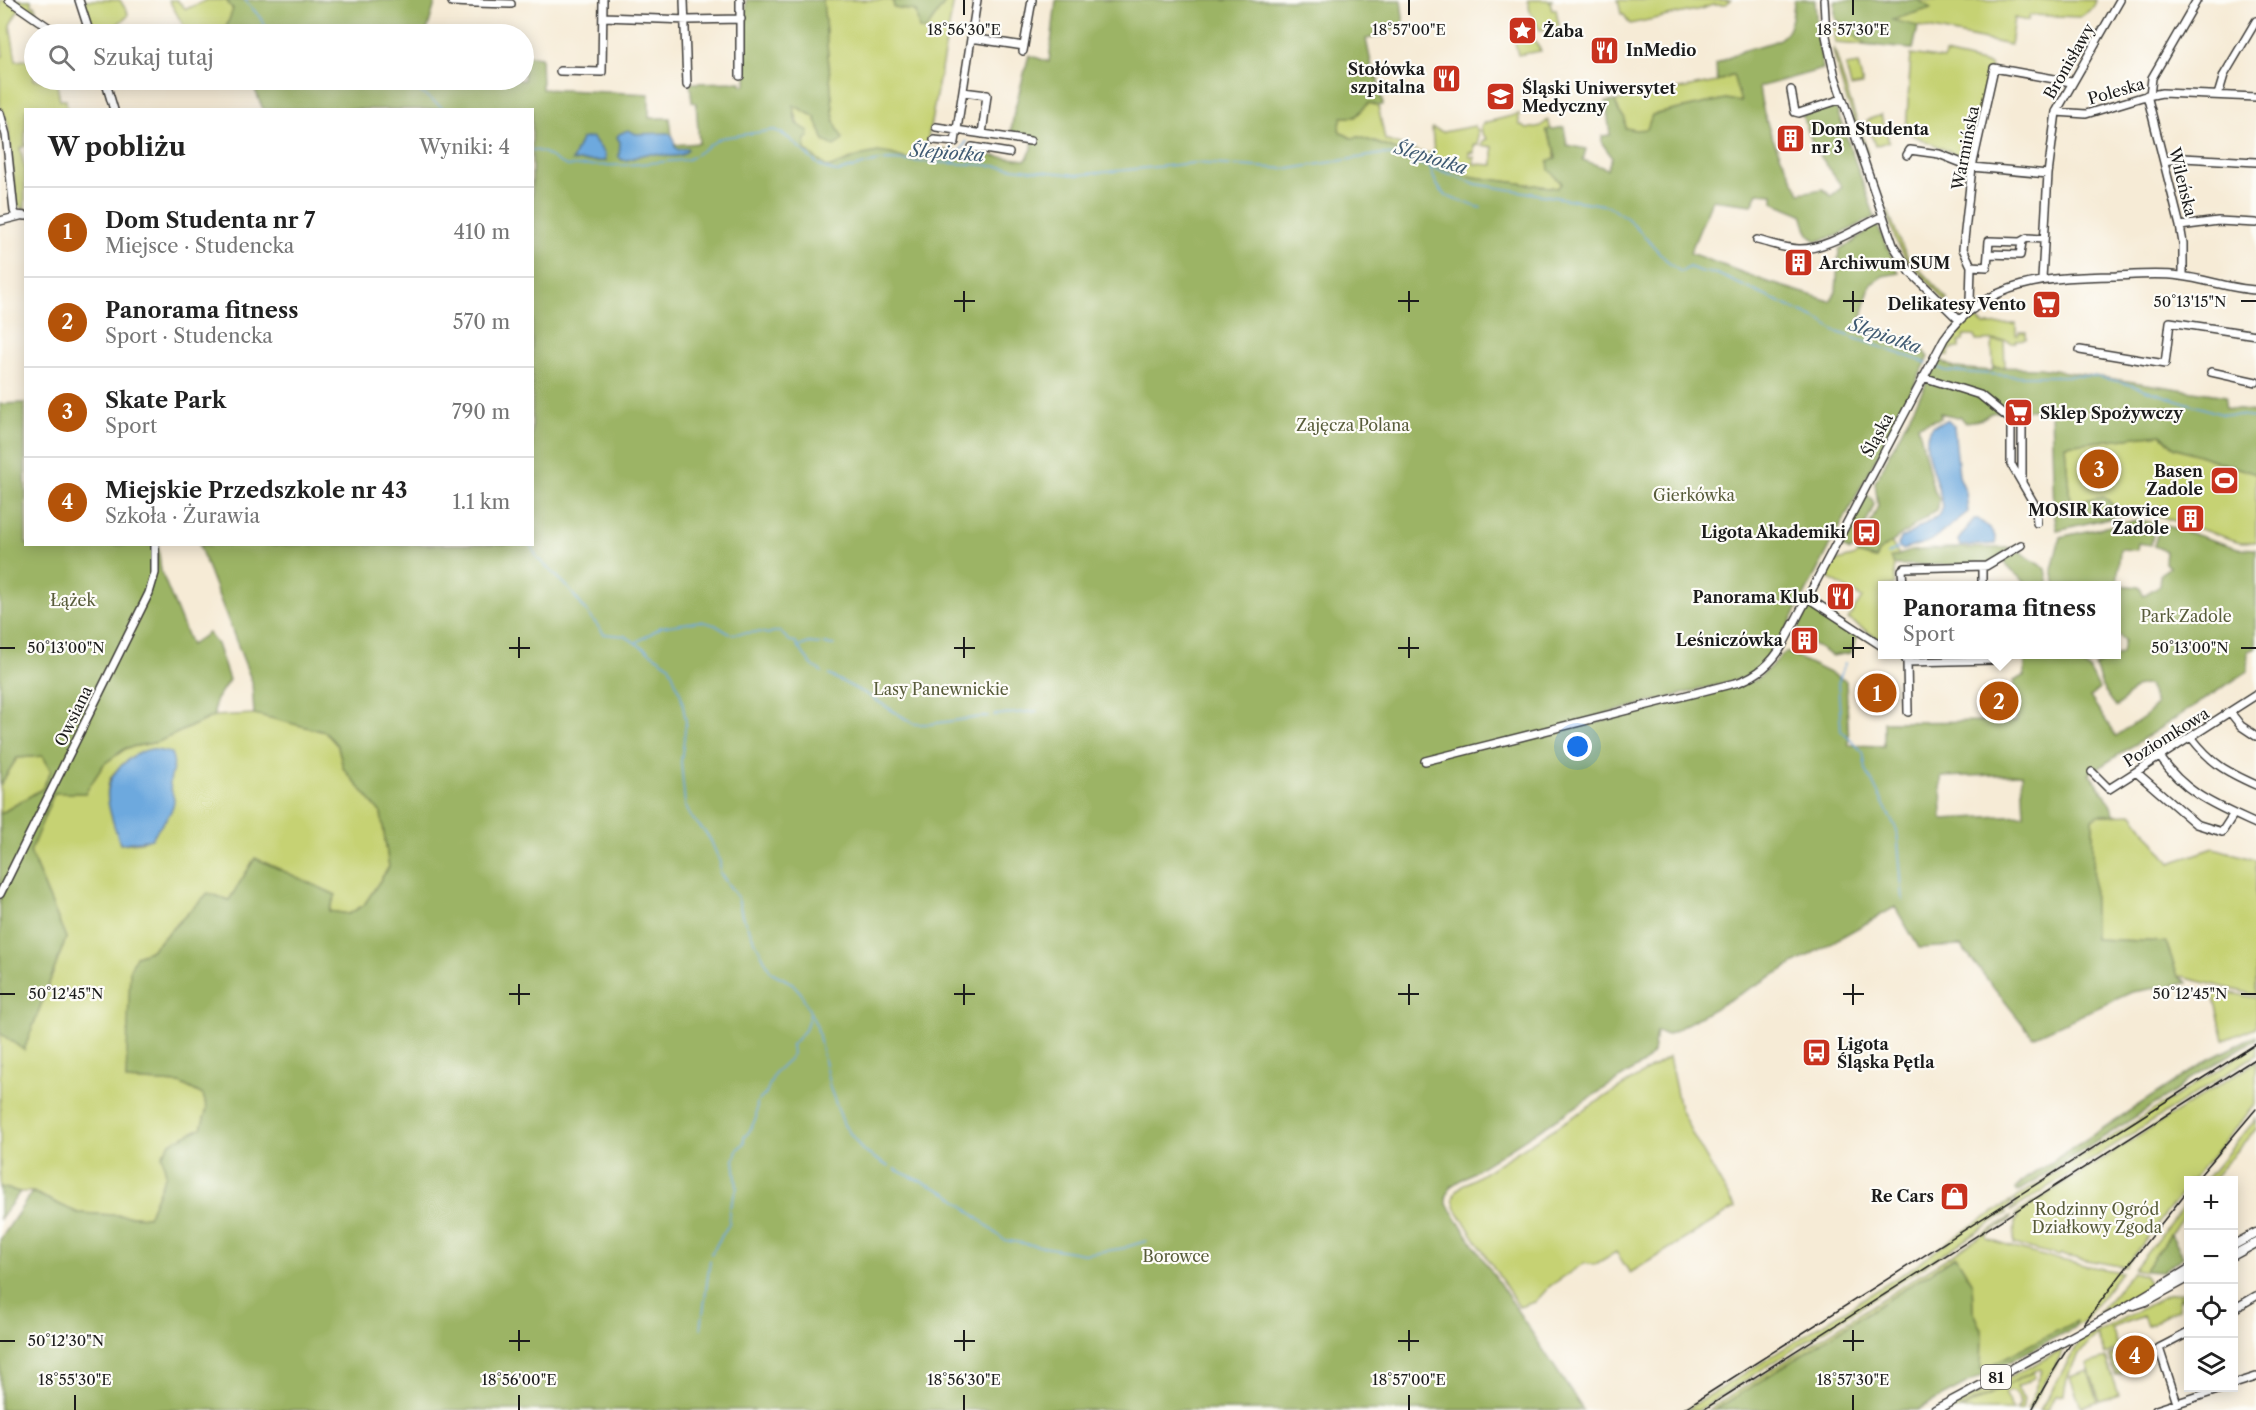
<!DOCTYPE html>
<html lang="pl">
<meta charset="utf-8">
<style>
:root{--surface:#fff;--page:#f6f6f6;--text:#222;--muted:#767676;--line:#e0e0e0;--accent:#b45309}
body{margin:0;font-family:"Libre Caslon Text",serif;background:var(--page);color:var(--text)}
.controls{position:absolute;right:18px;bottom:18px;display:grid;overflow:hidden;border-radius:0px;box-shadow:0 3px 15px #0003}
.controls button{width:54px;height:54px;display:grid;place-items:center;padding:0;border:0;border-bottom:2px solid var(--line);background:var(--surface);color:var(--text);font:30px sans-serif}
.you{position:absolute;left:1578px;top:747px;width:21px;height:21px;margin:-15px;border:4px solid #fff;border-radius:50%;background:#1a73e8;box-shadow:0 0 0 9px #1a73e833}
.badge{display:grid;place-items:center;width:39px;height:39px;border-radius:50%;background:var(--accent);color:#fff;font-size:20px;font-weight:700}
.pin{position:absolute;translate:-50% -50%;border:3px solid #fff;box-shadow:0 2px 6px #0006}
.popup{position:absolute;left:1878px;top:581px;width:243px;height:78px;box-sizing:border-box;display:grid;place-content:center;border-radius:0px;background:var(--surface);filter:drop-shadow(0 2px 4px #0005);font-size:20px;white-space:nowrap;color:var(--muted)}
.popup b{font-size:22px;color:var(--text)}
.popup::after{content:'';position:absolute;left:50%;top:100%;margin-left:-12px;border:12px solid transparent;border-top-color:var(--surface)}
.list{margin:0;padding:0;list-style:none}
h2{display:flex;justify-content:space-between;align-items:center;height:78px;margin:0;padding:0 24px;font-size:26px}
h2 small{font-size:20px;font-weight:400;color:var(--muted)}
.list li{display:grid;grid-template-columns:39px 1fr auto;gap:18px;align-items:center;box-sizing:border-box;height:90px;padding:0 24px;border-top:2px solid var(--line)}
.list b{display:block;font-size:22px;white-space:nowrap}
.list p{margin:0;font-size:20px;white-space:nowrap;color:var(--muted)}
.list em{font-size:20px;font-style:normal;color:var(--muted)}
.icon{flex:none;width:33px;height:33px;fill:none;stroke:currentColor;stroke-width:2;stroke-linecap:round;stroke-linejoin:round}
.map{position:relative;flex:none;width:2256px;height:1410px;overflow:hidden}
.search{position:absolute;background:var(--surface);box-shadow:0 3px 15px #0003;left:24px;top:24px;width:510px;height:66px;display:flex;align-items:center;gap:15px;box-sizing:border-box;padding:0 21px;border-radius:33px;color:var(--muted);font-size:22px}
.panel{position:absolute;background:var(--surface);box-shadow:0 3px 15px #0003;left:24px;top:108px;width:510px;height:438px;border-radius:0px}
.map>svg:first-child{display:block}
.green{fill:#c6d273;stroke:#717748;stroke-width:1.5;fill-rule:evenodd}
.forest{fill:#9cb465;stroke:#5c6840;stroke-width:1.5;fill-rule:evenodd}
.water{fill:#6da9de;stroke:#44627d;stroke-width:1.5}
.lines{fill:none;stroke-linecap:round;stroke-linejoin:round}
.stream{stroke:#6da9de;stroke-width:1.5}
.minor-casing{stroke:#3d3b38;stroke-width:10}
.major-casing{stroke:#3d3b38;stroke-width:11}
.minor{stroke:#fff;stroke-width:7}
.major{stroke:#fff;stroke-width:8}
.rail{stroke:#1c1c1c;stroke-width:1.5}
.major-bridge-casing{stroke:#3d3b38;stroke-width:11;stroke-linecap:butt}
.major-bridge{stroke:#fff;stroke-width:8}
.ticks{fill:none;stroke:#1c1c1c;stroke-width:2}
.labels{text-anchor:middle;dominant-baseline:central;stroke-width:4.5;stroke-linejoin:round;paint-order:stroke}
.shield{fill:#fdfcf7;stroke:#605f5e;stroke-width:1.5}
.shield-label{font-size:15px;font-weight:bold;fill:#1c1c1c}
.poi-label{font-size:16px;font-weight:bold;fill:#1c1c1c;stroke:#fdfcf7;text-anchor:end}
.street-label{font-size:16px;fill:#1c1c1c;stroke:#fdfcf7}
.park-label{font-size:16px;fill:#585c3a;stroke:#fdfcf7}
.water-label{font-size:18px;font-style:italic;fill:#405b73;stroke:#fdfcf7}
.ticks-label{font-size:15px;text-anchor:middle;fill:#1c1c1c;stroke:#fdfcf7;stroke-width:4.5;stroke-linejoin:round;paint-order:stroke}
</style>
<div class="map">
<svg width="2256" height="1410" viewBox="0 0 2256 1410">
<rect width="100%" height="100%" fill="#fdfcf7"/>
<filter id="ink" filterUnits="userSpaceOnUse"><feTurbulence type="fractalNoise" baseFrequency=".0167" numOctaves="2"/><feDisplacementMap in="SourceGraphic" scale="12" xChannelSelector="R" yChannelSelector="G"/><feConvolveMatrix kernelMatrix="1 2 1 2 8 2 1 2 1" color-interpolation-filters="sRGB"/></filter>
<filter id="wash" filterUnits="userSpaceOnUse"><feTurbulence type="fractalNoise" baseFrequency=".008" numOctaves="4" result="noise"/><feDisplacementMap in="SourceGraphic" scale="24" xChannelSelector="R" yChannelSelector="G"/><feGaussianBlur stdDeviation="1.35" result="paint"/><feColorMatrix in="noise" values="0 0 0 0 0 0 0 0 0 0 0 0 0 0 0 0 0 1.4 0 .05"/><feComposite in="paint" operator="in"/></filter>
<g filter="url(#wash)">
<rect width="100%" height="100%" fill="#f6ebd6"/>
<!-- green -->
<path class="green" d="M0,0H31L32,6H35L38,19L19,9L10,25L16,61L34,59V80H56L60,100H66L67,109L26,110L25,146L20,148L25,169V210L16,204L8,123L0,107V56H3L0,31Z
M82,0H120L128,13L127,17L104,34H93Z
M169,0H177L186,9L207,0H226L233,10L226,28L200,34H188Z
M823,0H893L894,8L916,11L919,28L947,0H954L926,149L944,150L938,162L906,159L891,154L863,155L828,168L805,150C804,134 796,120 793,104L815,117L824,141L834,121Z
M1528,0H1553L1550,1L1552,10L1556,9L1559,27L1540,30L1530,12Z
M1618,0H1731L1725,5H1713L1701,9L1630,24L1624,15L1621,14Z
M1918,0H2096L2094,7L2080,17L2030,15L2028,21L2014,18L2010,45L1918,26L1913,49L1835,43L1833,25L1844,35L1930,8Z
M1517,33L1531,35L1541,51L1518,55L1514,38Z
M1834,48L1848,95L1868,153L1866,154L1844,92L1833,51Z
M1911,54L1944,59L1945,54L1991,65L1970,161L1906,132Z
M1858,64L1863,85L1851,87L1846,66Z
M1733,74L1742,103L1726,99L1652,115L1647,130H1635L1625,128L1615,101L1717,82Z
M1369,103L1378,106L1385,140L1419,152L1434,154L1432,128L1443,132L1474,126L1478,130V145H1474V153L1469,152V157H1474V164L1493,165V147L1481,145L1483,141L1487,139L1482,133L1481,126L1484,123L1519,114V124L1527,129L1541,126L1548,120L1551,130H1546L1555,149L1554,176L1562,184L1557,188L1474,177L1409,159L1400,151L1360,137L1352,138L1340,132L1339,128L1342,117H1355Z
M1881,115L1889,141L1875,146L1867,120Z
M1886,211H1888L1900,242L1908,257L1948,300L1946,302L1905,257L1896,241Z
M1973,315L1984,325L2016,324V335H2018L2019,332H2026V339L2016,340L2015,343H2011L2006,340L1976,341L1975,336H1964L1963,341L1959,342V348L1950,349L1949,355H1945L1943,351C1951,336 1961,325 1973,315Z
M1992,341H2004L2005,367H1993Z
M2161,434L2174,447L2256,474V542H2240L2150,513L2122,515L2105,497L2070,502L2065,445Z
M1891,542L1899,555L1890,558L1894,565L1895,585L1882,586V641L1848,619L1862,598L1825,576L1833,562L1853,557L1857,554L1876,559L1880,551Z
M1908,655H1989L1986,656L1912,659L1909,658Z
M255,714L326,732L338,746L343,768L381,813L389,867L364,905L349,914L329,911L335,895L229,900L208,893L150,951L136,956L126,1080L180,1083L203,1095L207,1109L201,1129L170,1143L163,1155L166,1174L148,1217L78,1213L33,1192H20L0,1187V1033L24,1050L66,938L30,852L54,792L85,793L104,764L127,748L158,742L214,716ZM131,757L172,774L169,783L174,800L169,814L142,842L120,844C115,824 99,793 113,774C118,768 125,762 131,757Z
M43,756L51,771L42,789L0,814V785L17,758Z
M2133,814L2170,863L2214,848L2256,860V995L2178,976L2166,942L2094,939L2093,819L2099,815Z
M2212,989L2256,998V1027L2224,1040Z
M2256,1045V1055L2011,1211L2010,1210L2017,1203L2013,1200Z
M1669,1057L1680,1109L1693,1135L1735,1208L1630,1273L1616,1252L1594,1265L1584,1263L1550,1286L1535,1302L1519,1307L1456,1209L1453,1199L1456,1190Z
M2256,1061V1104L2192,1180H2188V1185L2125,1267L2064,1256L2061,1254L2059,1256L2014,1244L2015,1220L2018,1218L2015,1215Z
M2256,1119V1130L2211,1180H2205Z
M2011,1201L2012,1203L2005,1211L2007,1213L1699,1410H1686L1906,1272L1953,1238Z
M2188,1201V1210L2144,1271L2134,1269Z
M2011,1217L2010,1220L1987,1235V1239C2031,1255 2075,1264 2121,1272L2083,1322L2075,1327V1322L1981,1370L1982,1330L1973,1310L1972,1282L1956,1256L1715,1410H1708Z
M2132,1272L2144,1275L2150,1284L2149,1288L2098,1314Z
M2188,1288V1292L2183,1295L2182,1300L2180,1296L2178,1309L2147,1326L2143,1316L2112,1328L2119,1349L2105,1355L2097,1335C2080,1349 2066,1372 2064,1395L2055,1396L2047,1410H2040L2080,1341L2169,1294L2178,1292L2180,1295V1293Z
M2065,1348L2029,1410H2027L2042,1370L2040,1368L1958,1410H1949Z
M2121,1352L2128,1372L2116,1376L2109,1356Z
M2106,1358L2119,1395L2100,1401L2087,1364Z
M2088,1371L2098,1401L2081,1407L2070,1377Z
M2033,1372L2035,1377L2017,1387L2023,1399L2021,1410H2015C2022,1402 2019,1393 2009,1391L2004,1393L2013,1410H1960Z"/>
<!-- forest -->
<path class="forest" d="M226,0H436L426,34H227L226,28L233,9Z
M746,0H823L834,121L843,140L834,146L824,141L815,117L793,105L796,123L808,131L809,137L805,139V150L828,168L863,155L878,152L891,154L906,159L938,162L944,150L1026,160L1032,149L1033,137L1011,131L1014,112L1029,55L1049,62L1056,0H1401L1404,27L1387,31V35L1366,39L1374,77H1378L1383,105L1378,106L1369,103L1355,117H1342L1339,128L1340,132L1351,138L1359,137L1400,151L1409,159L1474,177L1557,188L1562,183L1549,170L1548,161L1556,159L1555,149L1546,130L1564,127L1567,145L1586,149L1583,160L1607,169L1612,157L1602,143V136L1610,135L1606,102L1615,101L1619,112L1625,118V128L1635,130L1647,129L1652,115L1726,99L1741,102L1733,75L1717,82L1716,64C1725,60 1733,55 1742,51C1777,39 1792,46 1794,0H1815L1817,33L1823,69L1759,87C1764,130 1781,155 1800,193L1823,189L1831,196L1842,187L1814,147L1802,115L1835,105L1875,217L1837,236L1817,241C1807,236 1805,225 1802,214L1773,202V194L1758,193L1752,205L1712,200L1690,253L1768,282L1830,301L1836,292L1839,249L1852,243L1876,223L1899,273L1883,276L1870,285L1860,325L1917,342L1929,357L1772,657L1764,665L1744,678L1578,721L1580,727L1756,680L1786,652L1846,681L1849,745L1884,746V722L2016,721L2014,681L2024,676L2026,655L2076,654L2077,662L2089,669L2099,689L2090,697L2116,736L2144,717L2156,705L2148,685C2130,684 2130,698 2116,707L2102,687L2095,666L2122,653L2124,640L2116,633V586L2056,585L2052,570L2060,537L2138,520L2155,523L2151,545L2138,543L2137,550L2120,549L2117,585L2139,587L2144,595L2159,586L2160,575L2169,567L2165,563L2166,551L2154,546L2160,524L2238,548L2256,549V647L2249,650L2248,671L2089,774L2105,794L2115,815H2099L2093,819L2094,939L2166,942L2178,976L2187,983L2132,992L2033,1037L1961,946L1919,948L1895,907L1667,1035L1656,1031L1653,1053L1643,1064L1451,1186L1446,1198L1447,1204L1583,1410H0V1240L32,1192L78,1213L148,1217L166,1174L162,1155L170,1143L201,1128L207,1109L203,1095L180,1083L126,1080L130,969L136,956L150,951L208,893L229,900L255,858L336,895L329,911L349,914L364,905L389,867L381,813L343,768L338,746L325,732L254,714L252,682L199,545L532,544V110L263,109L251,80H524V55L541,57L542,89L649,94V118H670L673,145L699,143L696,103L692,102L690,83L741,82V85H746ZM2022,774L2024,815L1942,819L1941,777Z
M893,0H947L925,31L919,29L916,11L894,8Z
M1835,0H1918L1931,8L1892,20L1918,26L1913,49L1865,45L1835,18Z
M1939,359L1954,368L1992,371L1993,367L2040,368L2226,396L2225,408L2256,412V474L2174,447L2161,434L2065,445L2070,502L2105,497L2122,515L2057,530L2054,511L2051,410H2006L1991,413L1980,420L1965,422L1960,416L1958,417L1940,413L1941,418L1918,425L1933,488L1939,499L1936,510L1880,551L1876,559L1857,554L1878,506L1875,482Z
M25,403L26,544L158,545L161,571L191,645L208,633L217,644L229,680L215,701L214,716L158,742L126,748L104,764L85,793H54L30,852L66,938L24,1050L0,1033V814L42,789L51,771L43,756L17,758L0,785V404Z
M1867,495L1872,499L1874,505L1855,548L1850,551L1840,546Z
M1947,548H2013L1985,565H1894L1890,558L1911,551Z
M2018,551L2046,569L2049,585H2029L2006,566L2004,560Z
M1810,603L1858,636L1850,653L1832,656L1796,634Z
M2256,1035V1039L2187,1081L2176,1091L2018,1192L2015,1189L2025,1179L2206,1061Z
M0,1187L20,1192L0,1219Z
M2171,1234L2183,1257L2165,1269L2163,1272L2144,1271Z
M1956,1256L1972,1282L1973,1310L1982,1330L1981,1370L2076,1321L2075,1327L1917,1410H1715Z"/>
<!-- water -->
<path class="water" d="M628,130L636,134L668,133L673,137L675,147L678,150L687,148L688,149C679,163 659,152 646,154C637,155 632,161 622,160L619,157L620,142L617,137L619,134Z
M592,137L605,154L606,161H572L581,139Z
M1947,420L1954,426L1959,476L1966,492L1968,512L1931,541L1902,550L1898,545L1901,539L1938,516L1943,507C1941,486 1916,443 1932,426Z
M1974,519H1978C1986,526 1997,532 1996,544L1961,546L1958,540Z
M151,749L171,753C177,768 171,769 170,782C169,788 174,794 174,801C173,815 158,826 152,839L120,844C112,816 96,788 122,765C131,757 139,751 151,749Z"/>
<g class="lines">
<!-- stream -->
<path class="stream" d="M245,0L259,16L270,34
M403,80L446,110
M532,150C547,150 555,163 568,166L626,165L684,160L689,159L720,138L774,130C798,138 812,170 838,172L878,161L889,160L985,165L1077,175L1194,163L1289,169L1382,154L1391,155L1451,174L1476,184L1609,206L1628,219L1671,265L1681,272L1689,267L1703,272L1717,274L1821,321L1837,332L1927,363
M953,163L967,141
M1430,167C1440,201 1450,197 1481,208
M1934,366L1946,371L2016,376H2092L2121,382L2221,414L2256,418
M530,544L538,559L565,584L604,634L625,636L669,665L681,695L686,722L681,762L685,805L691,817L706,833L711,841L720,862V873L738,898L742,916L771,972L792,983L801,993L817,1027L830,1088L844,1125L863,1151L889,1167
M1888,554L1899,547
M637,642L661,627L700,621L715,625L730,634L759,632L768,634L773,632H780L790,641L796,642L798,647L809,643L820,644
M823,644L834,645
M798,647L813,666L822,672
M1845,663L1838,683L1841,731L1863,752L1866,770L1897,830L1903,901
M829,675L866,694L914,724H930L988,716
M994,715L1037,711
M894,1169L949,1194L1004,1240L1084,1254L1125,1248
M1126,1247L1146,1241
M711,1254L729,1224V1209L737,1188L734,1160L737,1150L744,1143V1137L749,1132L756,1118L757,1103L766,1093L775,1072L789,1059L792,1054L791,1046L805,1030L810,1014
M701,1329L710,1260"/>
</g>
</g>
<g filter="url(#ink)">
<g class="lines">
<defs>
<path id="minor" d="M9,0L58,34
M79,0L90,34
M477,0L476,3L511,4
M684,0L687,85
M1824,0L1826,36L1835,77L1893,245L1911,273L1959,320
M452,2L476,3
M603,17L688,20L741,19
M971,38L1024,46
M1023,51L1032,0
M560,71L602,72L603,0
M740,76V0
M105,80L114,110
M1791,90L1795,112L1799,113L1842,99
M963,92L987,95L982,134
M2147,95L2180,226L2183,243V276
M2150,95L2152,78L2197,0
M2218,95L2224,75L2256,21
M2056,112L2086,114L2142,97L2162,93L2256,97
M0,113L6,135L14,211L16,215L26,216
M936,127L1030,141
M934,140L955,142L977,0
M972,147L1009,153
M1907,155L1910,150L1939,154L1972,167L2048,174
M2164,161L2183,158L2256,162
M0,221L20,216
M2180,226L2218,221L2256,223
M1757,240C1770,243 1785,249 1799,249C1825,250 1859,227 1883,216
M1988,254L2020,255L2022,242
M1971,266L1987,267L1989,241L2020,242L2027,238L2043,239
M2042,279L2048,174L2056,112L2120,0
M1973,309L1970,302L1971,266L1963,249L1972,167L1994,68L2071,82
M2080,350L2165,364L2170,322L2256,335
M2211,372L2256,382
M1923,377L1980,395L2011,420V464L2036,507L2037,523
M2011,420L2022,422V483
M1982,567V586
M1903,586L1902,570L1905,568L1986,566L2021,545
M1808,598L1882,646
M1903,654L1907,662L1908,712
M1907,662L1994,660V654
M2230,712L2241,726L2256,736
M2191,737C2212,764 2225,771 2256,785
M2160,757C2185,794 2217,806 2256,824
M1425,761L1739,682C1758,675 1772,663 1782,646L1944,339C1985,279 2051,277 2116,276C2137,275 2159,273 2180,276C2206,279 2230,289 2256,290
M2092,772L2109,789L2256,695
M2136,772L2196,824L2222,832L2233,815
M0,894L149,593L155,573V544
M2234,1309L2256,1296
M2234,1384L2256,1377
M2177,1403L2159,1348L2188,1333
M2156,1410L2224,1388"/>
<path id="major" d="M2234,1245L2256,1233
M2234,1255L2256,1243
M2134,1305L2146,1301L2188,1278
M2125,1308L2188,1270
M1935,1410L2057,1345"/>
</defs>
<!-- minor casing -->
<use href="#minor" class="minor-casing"/>
<!-- major casing -->
<use href="#major" class="major-casing"/>
<!-- minor -->
<use href="#minor" class="minor"/>
<!-- major -->
<use href="#major" class="major"/>
<!-- rail -->
<path class="rail" d="M2196,1180L2256,1109
M1682,1410L2256,1044
M1703,1410L2256,1058
M2032,1410C2072,1330 2133,1260 2188,1190"/>
<defs>
<path id="major-bridge" d="M2057,1345L2125,1308"/>
</defs>
<!-- major-bridge casing -->
<use href="#major-bridge" class="major-bridge-casing"/>
<!-- major-bridge -->
<use href="#major-bridge" class="major-bridge"/>
</g>
</g>
<!-- ticks -->
<path class="ticks" d="M964,0V15M1409,0V15M1853,0V15M964,291V312M1409,291V312M1853,291V312M954,301H975M1398,301H1419M1843,301H1864M2241,301H2256M519,637V658M964,637V658M1409,637V658M1853,637V658M0,648H15M509,648H530M954,648H975M1398,648H1419M1843,648H1864M2241,648H2256M519,984V1005M964,984V1005M1409,984V1005M1853,984V1005M0,994H15M509,994H530M954,994H975M1398,994H1419M1843,994H1864M2241,994H2256M519,1330V1351M964,1330V1351M1409,1330V1351M1853,1330V1351M0,1341H15M509,1341H530M954,1341H975M1398,1341H1419M1843,1341H1864M75,1395V1410M519,1395V1410M964,1395V1410M1409,1395V1410M1853,1395V1410"/>
<!-- icons -->
<defs>
<symbol id="sight-square" viewBox="-11 -11 22 22"><rect x="-9" y="-9" width="18" height="18" rx="4" fill="#c8321e" stroke="#fdfcf7"/><path d="M0-6L1.8-2.2L6-1.7L2.9 1.2L3.7 5.4L0 3.3L-3.7 5.4L-2.9 1.2L-6-1.7L-1.8-2.2Z" fill="#fff"/></symbol>
<symbol id="restaurant-square" viewBox="-11 -11 22 22"><rect x="-9" y="-9" width="18" height="18" rx="4" fill="#c8321e" stroke="#fdfcf7"/><path d="M-5-6h1v4h1v-4h1v4h1v-4h1v5L-1.5 .5V6h-2V.5L-5-1ZM5-6V6H3V1.5H1.5Q1.5-4 5-6Z" fill="#fff"/></symbol>
<symbol id="university-square" viewBox="-11 -11 22 22"><rect x="-9" y="-9" width="18" height="18" rx="4" fill="#c8321e" stroke="#fdfcf7"/><path d="M0-5L7-2L0 1L-7-2ZM-4 1L0 2.5L4 1V4Q0 6-4 4Z" fill="#fff"/></symbol>
<symbol id="building-square" viewBox="-11 -11 22 22"><rect x="-9" y="-9" width="18" height="18" rx="4" fill="#c8321e" stroke="#fdfcf7"/><path d="M-4-6H4V6H1V3H-1V6H-4ZM-2.5-4.3h1.7v1.8h-1.7ZM.8-4.3h1.7v1.8H.8ZM-2.5-1h1.7V.8h-1.7ZM.8-1h1.7V.8H.8Z" fill="#fff"/></symbol>
<symbol id="supermarket-square" viewBox="-11 -11 22 22"><rect x="-9" y="-9" width="18" height="18" rx="4" fill="#c8321e" stroke="#fdfcf7"/><path d="M-6-5.5h2.5l.6 2H6L4.5 2H-2.5L-4.4-4H-6ZM-1.5 3.2a1.3 1.3 0 1 0 .1 0ZM3 3.2a1.3 1.3 0 1 0 .1 0Z" fill="#fff"/></symbol>
<symbol id="stadium-square" viewBox="-11 -11 22 22"><rect x="-9" y="-9" width="18" height="18" rx="4" fill="#c8321e" stroke="#fdfcf7"/><path d="M0-5a6.5 5 0 1 0 0 10a6.5 5 0 1 0 0-10ZM-3.5-1.8h7v3.6h-7Z" fill="#fff"/></symbol>
<symbol id="bus-square" viewBox="-11 -11 22 22"><rect x="-9" y="-9" width="18" height="18" rx="4" fill="#c8321e" stroke="#fdfcf7"/><path d="M-5-6H5V4H4V6H2V4H-2V6H-4V4H-5ZM-3.5-4V0h7V-4ZM-3.5 1.2v1.5H-2V1.2ZM2 1.2v1.5H3.5V1.2Z" fill="#fff"/></symbol>
<symbol id="shop-square" viewBox="-11 -11 22 22"><rect x="-9" y="-9" width="18" height="18" rx="4" fill="#c8321e" stroke="#fdfcf7"/><path d="M-5-2.5h2.3a2.7 3.5 0 0 1 5.4 0H5L5.5 6h-11ZM-1.5-2.5h3a1.5 2.3 0 0 0-3 0Z" fill="#fff"/></symbol>
</defs>
<g fill-rule="evenodd">
<use href="#sight-square" x="1506" y="14" width="33" height="33"/>
<use href="#restaurant-square" x="1588" y="34" width="33" height="33"/>
<use href="#restaurant-square" x="1430" y="62" width="33" height="33"/>
<use href="#university-square" x="1484" y="80" width="33" height="33"/>
<use href="#building-square" x="1774" y="122" width="33" height="33"/>
<use href="#building-square" x="1782" y="246" width="33" height="33"/>
<use href="#supermarket-square" x="2030" y="288" width="33" height="33"/>
<use href="#supermarket-square" x="2002" y="396" width="33" height="33"/>
<use href="#stadium-square" x="2208" y="464" width="33" height="33"/>
<use href="#building-square" x="2174" y="502" width="33" height="33"/>
<use href="#bus-square" x="1850" y="516" width="33" height="33"/>
<use href="#restaurant-square" x="1824" y="580" width="33" height="33"/>
<use href="#building-square" x="1788" y="624" width="33" height="33"/>
<use href="#bus-square" x="1800" y="1036" width="33" height="33"/>
<use href="#shop-square" x="1938" y="1180" width="33" height="33"/>
</g>
<g class="labels">
<!-- shield labels -->
<rect class="shield" x="1981" y="1365" width="30" height="24" rx="4.5"/>
<g class="shield-label">
<text x="1996" y="1377">81</text>
</g>
<!-- poi labels -->
<g class="poi-label">
<text x="1543" y="31" text-anchor="start">Żaba</text>
<text x="1626" y="50" text-anchor="start">InMedio</text>
<text x="1425" y="69">Stołówka<tspan x="1425" dy="18">szpitalna</tspan></text>
<text x="1522" y="88" text-anchor="start">Śląski Uniwersytet<tspan x="1522" dy="18">Medyczny</tspan></text>
<text x="1811" y="129" text-anchor="start">Dom Studenta<tspan x="1811" dy="18">nr 3</tspan></text>
<text x="1819" y="263" text-anchor="start">Archiwum SUM</text>
<text x="2026" y="304">Delikatesy Vento</text>
<text x="2040" y="413" text-anchor="start">Sklep Spożywczy</text>
<text x="2203" y="471">Basen<tspan x="2203" dy="18">Zadole</tspan></text>
<text x="2169" y="510">MOSIR Katowice<tspan x="2169" dy="18">Zadole</tspan></text>
<text x="1846" y="532">Ligota Akademiki</text>
<text x="1819" y="597">Panorama Klub</text>
<text x="1783" y="640">Leśniczówka</text>
<text x="1837" y="1044" text-anchor="start">Ligota<tspan x="1837" dy="18">Śląska Pętla</tspan></text>
<text x="1934" y="1196">Re Cars</text>
</g>
<!-- street labels -->
<g class="street-label">
<text transform="translate(2069 61) rotate(-60)">Bronisławy</text>
<text transform="translate(2116 91) rotate(-16)">Poleska</text>
<text transform="translate(1965 148) rotate(-79)">Warmińska</text>
<text transform="translate(2183 182) rotate(76)">Wileńska</text>
<text transform="translate(1877 435) rotate(-62)">Śląska</text>
<text transform="translate(73 716) rotate(-64)">Owsiana</text>
<text transform="translate(2166 737) rotate(-32)">Poziomkowa</text>
</g>
<!-- park labels -->
<g class="park-label">
<text x="1353" y="425">Zajęcza Polana</text>
<text x="1694" y="495">Gierkówka</text>
<text x="73" y="600">Łążek</text>
<text x="2186" y="616">Park Zadole</text>
<text x="941" y="689">Lasy Panewnickie</text>
<text x="2097" y="1209">Rodzinny Ogród<tspan x="2097" dy="18">Działkowy Zgoda</tspan></text>
<text x="1176" y="1256">Borowce</text>
</g>
<!-- water labels -->
<g class="water-label">
<text transform="translate(947 153) rotate(4)">Ślepiotka</text>
<text transform="translate(1431 158) rotate(17)">Ślepiotka</text>
<text transform="translate(1885 336) rotate(19)">Ślepiotka</text>
</g>
</g>
<g class="ticks-label">
<text x="964" y="35">18°56'30"E</text>
<text x="1409" y="35">18°57'00"E</text>
<text x="1853" y="35">18°57'30"E</text>
<text x="2190" y="307">50°13'15"N</text>
<text x="66" y="653">50°13'00"N</text>
<text x="2190" y="653">50°13'00"N</text>
<text x="66" y="999">50°12'45"N</text>
<text x="2190" y="999">50°12'45"N</text>
<text x="66" y="1346">50°12'30"N</text>
<text x="75" y="1385">18°55'30"E</text>
<text x="519" y="1385">18°56'00"E</text>
<text x="964" y="1385">18°56'30"E</text>
<text x="1409" y="1385">18°57'00"E</text>
<text x="1853" y="1385">18°57'30"E</text>
</g>
</svg>
<div class="controls">
<button>+</button>
<button>−</button>
<button><svg class="icon" aria-label="locate" viewBox="0 0 24 24"><circle cx="12" cy="12" r="6"/><path d="M12 2v4M12 18v4M2 12h4M18 12h4"/></svg></button>
<button><svg class="icon" aria-label="layers" viewBox="0 0 24 24"><path d="M12 4l9 5-9 5-9-5zM3 14l9 5 9-5"/></svg></button>
</div>
<div class="you"></div>
<div class="pin badge" style="left:1877px;top:693px">1</div>
<div class="pin badge" style="left:1999px;top:701px">2</div>
<div class="popup"><b>Panorama fitness</b>Sport</div>
<div class="pin badge" style="left:2099px;top:469px">3</div>
<div class="pin badge" style="left:2135px;top:1355px">4</div>
<div class="search"><svg class="icon" aria-label="search" viewBox="0 0 24 24"><circle cx="10" cy="10" r="6"/><path d="M15 15l6 6"/></svg>Szukaj tutaj</div>
<section class="panel">
<h2>W pobliżu<small>Wyniki: 4</small></h2>
<ul class="list">
<li><span class="badge">1</span><div><b>Dom Studenta nr 7</b><p>Miejsce · Studencka</p></div><em>410 m</em></li>
<li><span class="badge">2</span><div><b>Panorama fitness</b><p>Sport · Studencka</p></div><em>570 m</em></li>
<li><span class="badge">3</span><div><b>Skate Park</b><p>Sport</p></div><em>790 m</em></li>
<li><span class="badge">4</span><div><b>Miejskie Przedszkole nr 43</b><p>Szkoła · Żurawia</p></div><em>1.1 km</em></li>
</ul>
</section>
</div>
